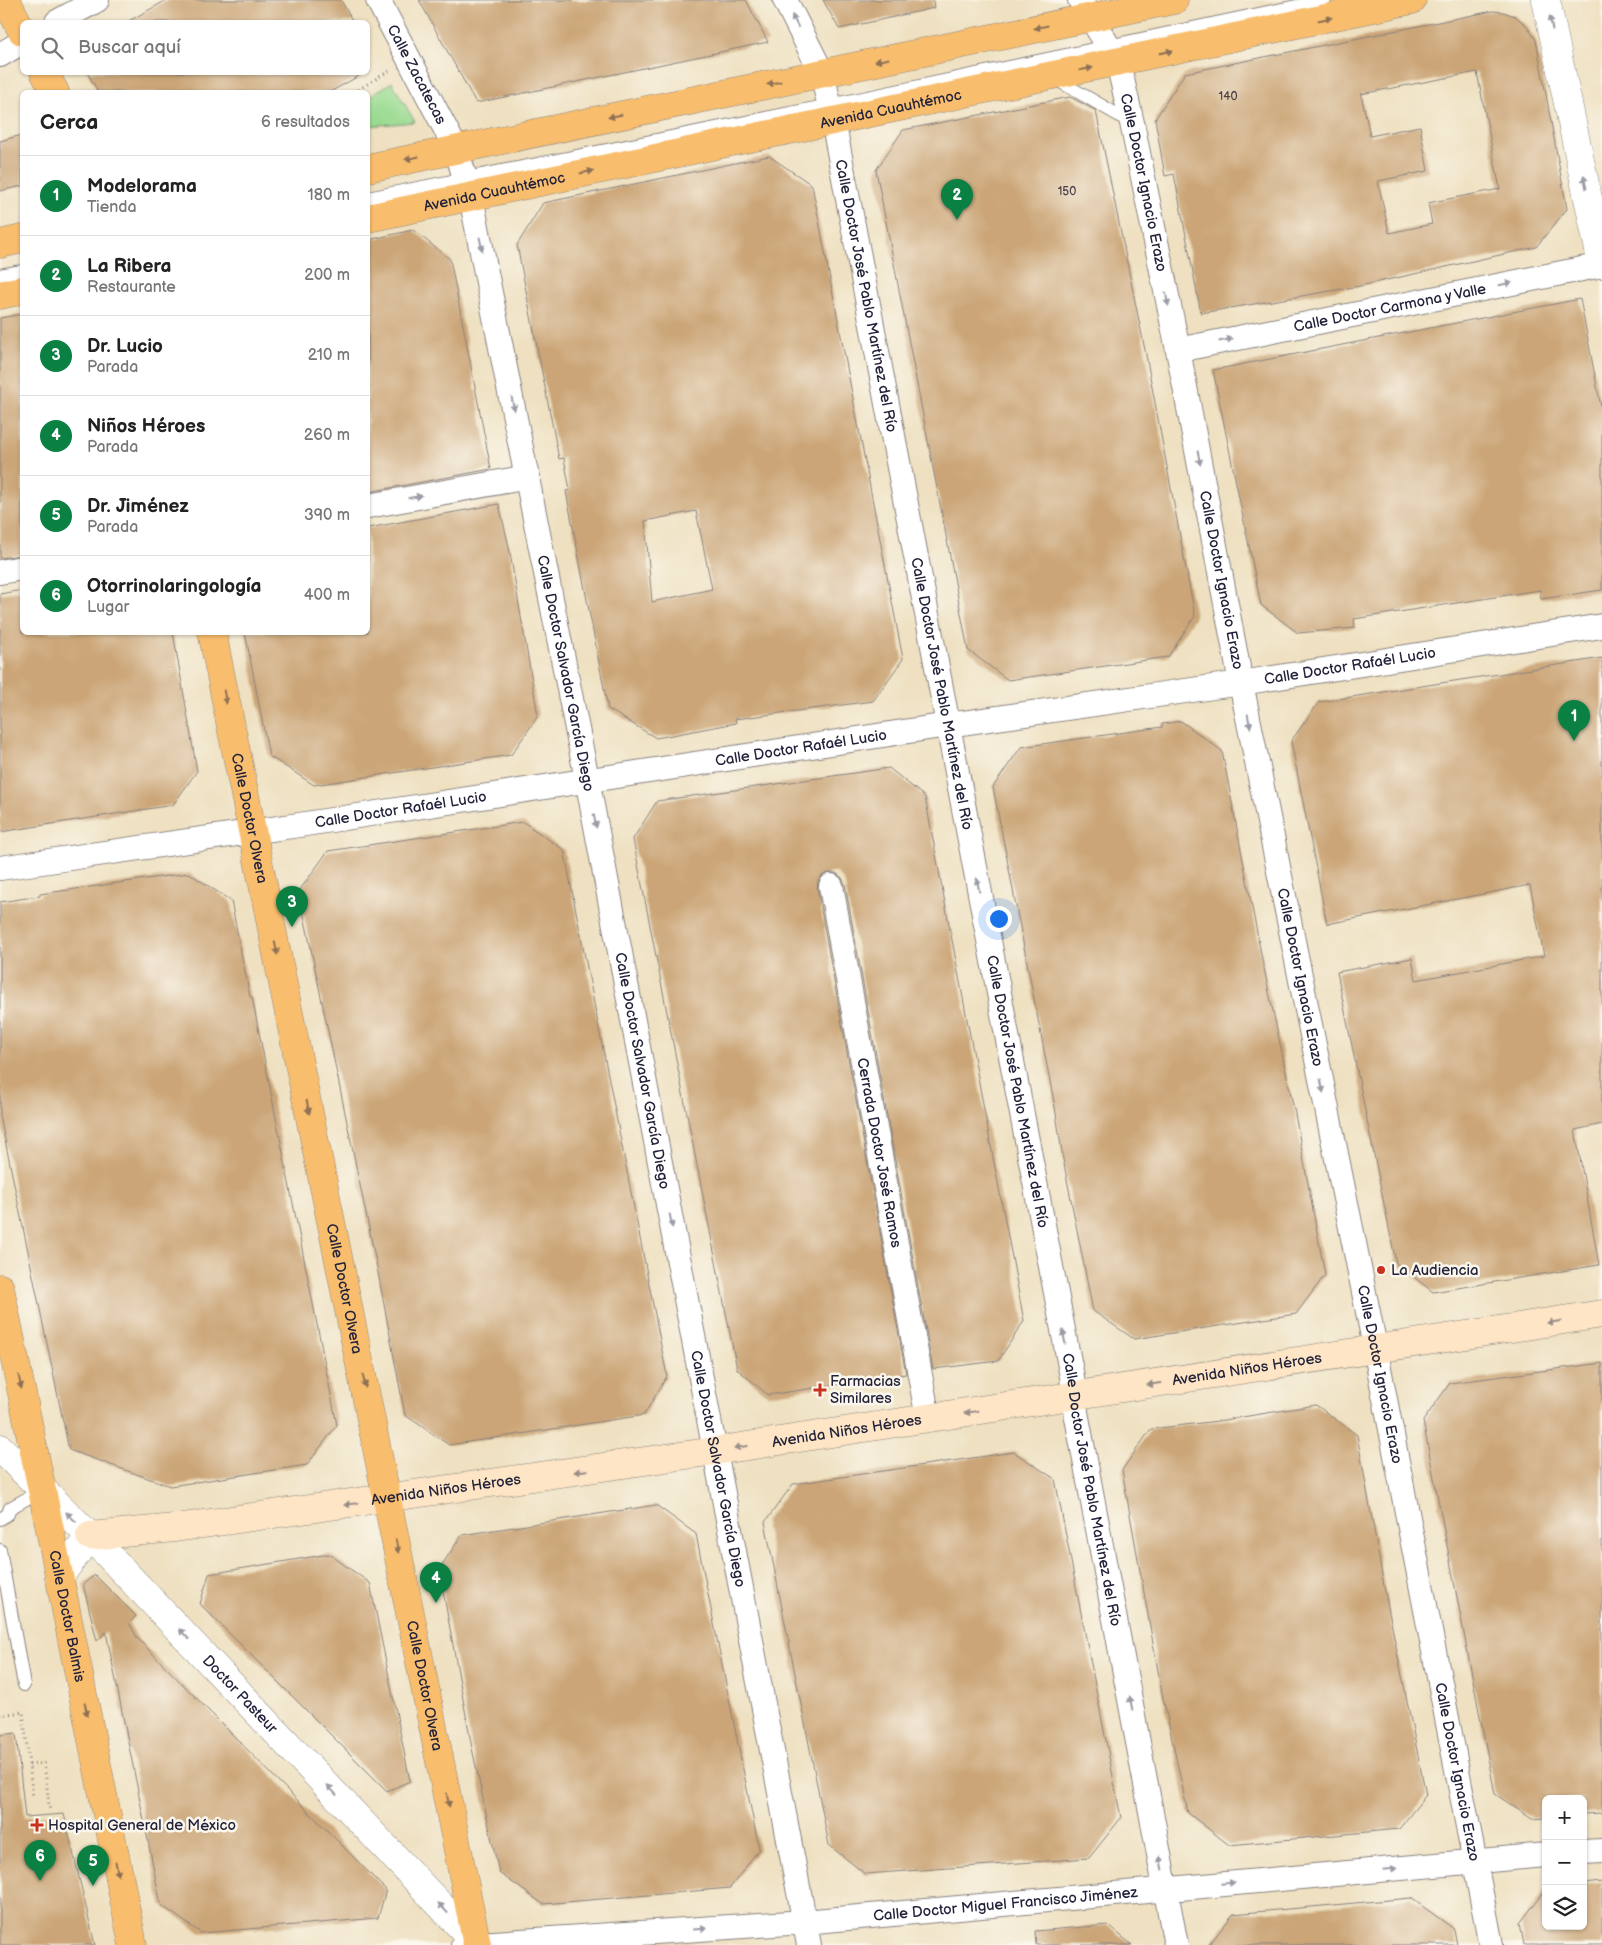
<!DOCTYPE html>
<html lang="es">
<meta charset="utf-8">
<style>
:root{--surface:#fff;--page:#f6f6f6;--text:#222;--muted:#767676;--line:#e0e0e0;--accent:#0b8043}
body{margin:0;font-family:"Balsamiq Sans",sans-serif;background:var(--page);color:var(--text)}
.controls{position:absolute;right:15px;bottom:15px;display:grid;overflow:hidden;border-radius:8px;box-shadow:0 1px 4px #0004}
.controls button{width:45px;height:45px;display:grid;place-items:center;padding:0;border:0;border-bottom:1px solid var(--line);background:var(--surface);color:var(--text);font:25px sans-serif}
.you{position:absolute;left:998px;top:918px;width:18px;height:18px;margin:-12px;border:4px solid #fff;border-radius:50%;background:#1a73e8;box-shadow:0 0 0 8px #1a73e833}
.badge{display:grid;place-items:center;width:32px;height:32px;border-radius:50%;background:var(--accent);color:#fff;font-size:16px;font-weight:700}
.pin{position:absolute;translate:-50% -41px;filter:drop-shadow(0 1px 2px #0008)}
.pin::after{content:'';position:absolute;top:26px;width:18px;height:15px;background:inherit;clip-path:polygon(0 0,100% 0,50% 100%)}
.list{margin:0;padding:0;list-style:none}
h2{display:flex;justify-content:space-between;align-items:center;height:65px;margin:0;padding:0 20px;font-size:21px}
h2 small{font-size:16px;font-weight:400;color:var(--muted)}
.list li{display:grid;grid-template-columns:32px 1fr auto;gap:15px;align-items:center;box-sizing:border-box;height:80px;padding:0 20px;border-top:1px solid var(--line)}
.list b{display:block;font-size:19px;white-space:nowrap}
.list p{margin:0;font-size:16px;white-space:nowrap;color:var(--muted)}
.list em{font-size:16px;font-style:normal;color:var(--muted)}
.icon{flex:none;width:28px;height:28px;fill:none;stroke:currentColor;stroke-width:2;stroke-linecap:round;stroke-linejoin:round}
.map{position:relative;flex:none;width:1602px;height:1945px;overflow:hidden}
.search{position:absolute;background:var(--surface);box-shadow:0 1px 4px #0004;left:20px;top:20px;width:350px;height:55px;display:flex;align-items:center;gap:12px;box-sizing:border-box;padding:0 18px;border-radius:8px;color:var(--muted);font-size:19px}
.panel{position:absolute;background:var(--surface);box-shadow:0 1px 4px #0004;left:20px;top:90px;width:350px;height:545px;border-radius:8px}
.map>svg:first-child{display:block}
.green{fill:#9adb91;stroke:#5e7e66}
.building{fill:#cba577;fill-rule:evenodd}
.lines{fill:none;stroke-linecap:round;stroke-linejoin:round}
.service-casing{stroke:#88817e;stroke-width:14}
.minor-casing{stroke:#88817e;stroke-width:26}
.tertiary-casing{stroke:#88817e;stroke-width:29}
.secondary-casing{stroke:#88817e;stroke-width:29}
.primary-casing{stroke:#88817e;stroke-width:29}
.path{stroke:#88817e;stroke-width:3;stroke-dasharray:1 4;stroke-linecap:butt}
.service{stroke:#fff;stroke-width:12}
.minor{stroke:#fff;stroke-width:24}
.tertiary{stroke:#fff;stroke-width:28}
.secondary{stroke:#fde5c5;stroke-width:28}
.primary{stroke:#f9be6d;stroke-width:28}
.oneway{fill:#8e7054}
.oneway2{fill:#9c9ca7}
.oneway3{fill:#9a8d87}
.poi-dot{fill:#c8321e;stroke:#fbf7ec;stroke-width:2}
.labels{text-anchor:middle;dominant-baseline:central;stroke-width:5;stroke-linejoin:round;paint-order:stroke}
.number-label{font-size:12px;fill:#4c434a}
.street-label{font-size:15px;fill:#22223b;stroke:#fbf7ec}
.poi-label{font-size:15px;fill:#22223b;stroke:#fbf7ec;text-anchor:start}
</style>
<div class="map">
<svg width="1602" height="1945" viewBox="0 0 1602 1945">
<rect width="100%" height="100%" fill="#fbf7ec"/>
<filter id="ink" filterUnits="userSpaceOnUse"><feTurbulence type="fractalNoise" baseFrequency=".02" numOctaves="2"/><feDisplacementMap in="SourceGraphic" scale="10" xChannelSelector="R" yChannelSelector="G"/><feConvolveMatrix kernelMatrix="1 2 1 2 8 2 1 2 1" color-interpolation-filters="sRGB"/></filter>
<filter id="wash" filterUnits="userSpaceOnUse"><feTurbulence type="fractalNoise" baseFrequency=".0096" numOctaves="4" result="noise"/><feDisplacementMap in="SourceGraphic" scale="20" xChannelSelector="R" yChannelSelector="G"/><feGaussianBlur stdDeviation="1.12" result="paint"/><feColorMatrix in="noise" values="0 0 0 0 0 0 0 0 0 0 0 0 0 0 0 0 0 1.4 0 .05"/><feComposite in="paint" operator="in"/></filter>
<g filter="url(#wash)">
<rect width="100%" height="100%" fill="#eee0c0"/>
<!-- green -->
<path class="green" d="M392,82L415,122L368,126V97Z"/>
<g id="blocks">
<!-- building -->
<path class="building" d="M167,0H341L353,22H127Z
M419,0H746L768,42L476,103Z
M823,0H933L934,8L839,29Z
M1493,11L1503,12L1515,16L1526,25L1536,40L1567,209L1536,247L1360,286L1201,313L1174,174L1165,176L1155,119L1185,73ZM1477,72L1500,189L1428,203L1432,224L1389,233L1378,181L1428,171L1420,126L1370,136L1361,94Z
M87,72H366L330,92H98Z
M1070,97L1096,111L1146,355L1195,616L1168,657L1008,680L968,650L876,170L903,130Z
M22,135V186L0,191V141Z
M769,156L812,185L903,659L873,701L735,719L736,723L656,738L608,709L566,491L570,490L564,458L559,459L517,245L543,203ZM696,511L712,589L652,602L645,521Z
M413,230L450,259L491,469L368,492V240Z
M1580,299L1602,412V590L1541,599L1540,590L1354,619L1355,628L1298,633L1261,605L1213,370Z
M22,314V555L0,558V318Z
M499,504L509,547L538,716L511,755L314,785L269,756L245,632H368V528Z
M22,590V632H173L197,771L173,805L0,832V594Z
M1602,658V1124L1575,1130L1599,1265L1433,1292L1396,1263L1337,972L1412,958L1416,980L1544,956L1530,885L1327,924L1291,741L1319,702Z
M1181,721L1222,751L1263,964L1295,1114L1325,1275L1296,1314L1134,1339L1093,1311L1063,1159L1055,1107L993,787L1021,747L1162,727V724Z
M889,768L925,797L1024,1321L998,1361L933,1369L845,884L842,878L836,873H828L822,876L818,881L817,888L906,1374L768,1395L737,1369L633,839L657,801Z
M523,822L564,850L667,1376L644,1415L449,1445L405,1415L376,1262L299,891L328,851Z
M189,873L231,901L250,997H252L337,1425L307,1465L170,1486L69,1450L0,1116V902L40,896V894Z
M1602,1363V1813L1583,1814V1799H1546V1818L1532,1819L1495,1794L1423,1421L1450,1383Z
M1316,1405L1357,1435L1386,1597L1426,1795L1399,1829L1229,1845L1188,1813L1162,1693L1122,1470L1151,1429L1218,1421Z
M1014,1452L1055,1479L1121,1818L1089,1858L865,1874L829,1845L765,1522L793,1484Z
M656,1505L696,1534L759,1849L730,1888L543,1904L499,1873L472,1748L439,1569L462,1535Z
M329,1554L370,1583L410,1781L387,1791L200,1604L209,1574Z
M95,1575L136,1616L129,1623L138,1639L386,1890L378,1918L201,1933L161,1905L106,1632L97,1641L83,1584Z
M16,1733L25,1817L64,1814L95,1945H0V1735Z
M1602,1882V1945H1524L1520,1923L1546,1889V1926H1583V1884Z
M1411,1898L1454,1929L1457,1945H1209L1233,1914Z
M1108,1925L1132,1945H1036L1035,1931Z"/>
</g>
</g>
<g filter="url(#ink)">
<use href="#blocks" fill-opacity="0" stroke="#88817e" stroke-width="1"/>
<g class="lines">
<defs>
<path id="service" d="M1052,77L1132,123
M368,198L830,105L1325,0
M0,275L22,271
M0,1519L8,1514L10,1508L42,1490
M0,1550L24,1685"/>
<g id="minor">
<path id="s1" d="M378,0L456,149L471,197L587,779L809,1945"/>
<path id="s2" d="M785,0L822,73L833,120L1072,1377L1076,1412L1176,1945"/>
<path id="s3" d="M1080,0L1118,62L1132,123L1178,350L1241,683L1372,1332L1491,1945"/>
<path d="M57,22L97,0"/>
<path d="M0,55L22,42"/>
<path id="s4" d="M1178,350L1602,265"/>
<path d="M368,506L528,477"/>
<path d="M0,572L22,568"/>
<path id="s5" d="M0,868L299,825L948,725L1241,683L1602,626"/>
<path id="s6" d="M831,886L928,1419"/>
<path d="M1583,1852L1602,1851"/>
<path id="s7" d="M463,1945L804,1922L1546,1855"/>
</g>
<g id="tertiary">
<path d="M1546,0L1602,264"/>
<path id="s8" d="M0,1448L94,1540L478,1945"/>
<path d="M59,1577L90,1536"/>
</g>
<g id="secondary">
<path id="s9" d="M90,1536L175,1528L715,1451L1602,1314"/>
</g>
<g id="primary">
<path d="M6,0L22,31"/>
<path d="M44,72L55,92"/>
<path d="M368,168L1174,0"/>
<path id="s10" d="M368,218L1412,0"/>
<path d="M0,244L22,239"/>
<path d="M0,295L22,290"/>
<path id="s11" d="M212,632L477,1945"/>
<path id="s12" d="M0,1288L42,1490L133,1945"/>
</g>
</defs>
<!-- service casing -->
<use href="#service" class="service-casing"/>
<!-- minor casing -->
<use href="#minor" class="minor-casing"/>
<!-- tertiary casing -->
<use href="#tertiary" class="tertiary-casing"/>
<!-- secondary casing -->
<use href="#secondary" class="secondary-casing"/>
<!-- primary casing -->
<use href="#primary" class="primary-casing"/>
<!-- path -->
<path class="path" d="M354,92L389,71
M0,1715L23,1712L33,1798
M29,1765L44,1763L50,1812"/>
<!-- service -->
<use href="#service" class="service"/>
<!-- minor -->
<use href="#minor" class="minor"/>
<!-- tertiary -->
<use href="#tertiary" class="tertiary"/>
<!-- secondary -->
<use href="#secondary" class="secondary"/>
<!-- primary -->
<use href="#primary" class="primary"/>
</g>
<!-- one-way arrows -->
<defs><path id="oneway-solid" d="M-6-.8H1V-3.2L6.5 0L1 3.2V.8H-6Z" transform="scale(1.25)"/></defs>
<g class="oneway">
<use href="#oneway-solid" transform="translate(1325 19) rotate(-12)"/>
<use href="#oneway-solid" transform="translate(1041 27) rotate(168)"/>
<use href="#oneway-solid" transform="translate(1166 52) rotate(-12)"/>
<use href="#oneway-solid" transform="translate(882 60) rotate(168)"/>
<use href="#oneway-solid" transform="translate(1086 69) rotate(-11)"/>
<use href="#oneway-solid" transform="translate(774 83) rotate(168)"/>
<use href="#oneway-solid" transform="translate(615 116) rotate(168)"/>
<use href="#oneway-solid" transform="translate(412 158) rotate(168)"/>
<use href="#oneway-solid" transform="translate(587 172) rotate(-12)"/>
<use href="#oneway-solid" transform="translate(225 697) rotate(79)"/>
<use href="#oneway-solid" transform="translate(276 948) rotate(79)"/>
<use href="#oneway-solid" transform="translate(308 1107) rotate(79)"/>
<use href="#oneway-solid" transform="translate(364 1381) rotate(78)"/>
<use href="#oneway-solid" transform="translate(20 1382) rotate(78)"/>
<use href="#oneway-solid" transform="translate(397 1546) rotate(79)"/>
<use href="#oneway-solid" transform="translate(86 1709) rotate(79)"/>
<use href="#oneway-solid" transform="translate(448 1800) rotate(79)"/>
<use href="#oneway-solid" transform="translate(117 1869) rotate(79)"/>
</g>
<g class="oneway2">
<use href="#oneway-solid" transform="translate(795 21) rotate(-117)"/>
<use href="#oneway-solid" transform="translate(1551 23) rotate(-102)"/>
<use href="#oneway-solid" transform="translate(1585 182) rotate(-102)"/>
<use href="#oneway-solid" transform="translate(481 244) rotate(78)"/>
<use href="#oneway-solid" transform="translate(1505 284) rotate(-11)"/>
<use href="#oneway-solid" transform="translate(1167 299) rotate(78)"/>
<use href="#oneway-solid" transform="translate(1226 340) rotate(-11)"/>
<use href="#oneway-solid" transform="translate(513 404) rotate(78)"/>
<use href="#oneway-solid" transform="translate(1199 458) rotate(79)"/>
<use href="#oneway-solid" transform="translate(415 497) rotate(-10)"/>
<use href="#oneway-solid" transform="translate(1249 721) rotate(79)"/>
<use href="#oneway-solid" transform="translate(595 821) rotate(79)"/>
<use href="#oneway-solid" transform="translate(978 885) rotate(-101)"/>
<use href="#oneway-solid" transform="translate(1322 1086) rotate(79)"/>
<use href="#oneway-solid" transform="translate(671 1221) rotate(79)"/>
<use href="#oneway-solid" transform="translate(1064 1337) rotate(-101)"/>
<use href="#oneway-solid" transform="translate(71 1517) rotate(-136)"/>
<use href="#oneway-solid" transform="translate(184 1634) rotate(-133)"/>
<use href="#oneway-solid" transform="translate(1131 1703) rotate(-101)"/>
<use href="#oneway-solid" transform="translate(332 1790) rotate(-133)"/>
<use href="#oneway-solid" transform="translate(1161 1863) rotate(-101)"/>
<use href="#oneway-solid" transform="translate(1390 1869) rotate(-5)"/>
<use href="#oneway-solid" transform="translate(1228 1883) rotate(-5)"/>
<use href="#oneway-solid" transform="translate(443 1908) rotate(-133)"/>
<use href="#oneway-solid" transform="translate(700 1929) rotate(-4)"/>
</g>
<g class="oneway3">
<use href="#oneway-solid" transform="translate(1554 1322) rotate(171)"/>
<use href="#oneway-solid" transform="translate(1154 1384) rotate(171)"/>
<use href="#oneway-solid" transform="translate(971 1412) rotate(171)"/>
<use href="#oneway-solid" transform="translate(741 1447) rotate(171)"/>
<use href="#oneway-solid" transform="translate(581 1471) rotate(172)"/>
<use href="#oneway-solid" transform="translate(351 1504) rotate(172)"/>
</g>
</g>
<!-- markers -->
<g class="poi-dot">
<circle cx="1381" cy="1270" r="5"/>
<path d="M817.5 1382.5h5v5h5v5h-5v5h-5v-5h-5v-5h5z"/>
<path d="M34.5 1817.5h5v5h5v5h-5v5h-5v-5h-5v-5h5z"/>
</g>
<g class="labels">
<!-- number labels -->
<g class="number-label">
<text x="1228" y="96">140</text>
<text x="1067" y="191">150</text>
</g>
<!-- street labels -->
<g class="street-label">
<text stroke="none"><textPath href="#s1" startOffset="84">Calle Zacatecas</textPath></text>
<text stroke="none"><textPath href="#s10" startOffset="534">Avenida Cuauhtémoc</textPath></text>
<text stroke="none"><textPath href="#s3" startOffset="196">Calle Doctor Ignacio Erazo</textPath></text>
<text stroke="none"><textPath href="#s10" startOffset="129">Avenida Cuauhtémoc</textPath></text>
<text stroke="none"><textPath href="#s2" startOffset="309">Calle Doctor José Pablo Martínez del Río</textPath></text>
<text stroke="none"><textPath href="#s4" startOffset="216">Calle Doctor Carmona y Valle</textPath></text>
<text stroke="none"><textPath href="#s3" startOffset="601">Calle Doctor Ignacio Erazo</textPath></text>
<text stroke="none"><textPath href="#s5" startOffset="1365">Calle Doctor Rafaél Lucio</textPath></text>
<text stroke="none"><textPath href="#s1" startOffset="704">Calle Doctor Salvador García Diego</textPath></text>
<text stroke="none"><textPath href="#s2" startOffset="714">Calle Doctor José Pablo Martínez del Río</textPath></text>
<text stroke="none"><textPath href="#s5" startOffset="810">Calle Doctor Rafaél Lucio</textPath></text>
<text stroke="none"><textPath href="#s5" startOffset="405">Calle Doctor Rafaél Lucio</textPath></text>
<text stroke="none"><textPath href="#s11" startOffset="190">Calle Doctor Olvera</textPath></text>
<text stroke="none"><textPath href="#s3" startOffset="1006">Calle Doctor Ignacio Erazo</textPath></text>
<text stroke="none"><textPath href="#s1" startOffset="1109">Calle Doctor Salvador García Diego</textPath></text>
<text stroke="none"><textPath href="#s2" startOffset="1119">Calle Doctor José Pablo Martínez del Río</textPath></text>
<text stroke="none"><textPath href="#s6" startOffset="271">Cerrada Doctor José Ramos</textPath></text>
<text stroke="none"><textPath href="#s11" startOffset="670">Calle Doctor Olvera</textPath></text>
<text stroke="none"><textPath href="#s9" startOffset="1169">Avenida Niños Héroes</textPath></text>
<text stroke="none"><textPath href="#s3" startOffset="1411">Calle Doctor Ignacio Erazo</textPath></text>
<text stroke="none"><textPath href="#s9" startOffset="764">Avenida Niños Héroes</textPath></text>
<text stroke="none"><textPath href="#s1" startOffset="1514">Calle Doctor Salvador García Diego</textPath></text>
<text stroke="none"><textPath href="#s2" startOffset="1524">Calle Doctor José Pablo Martínez del Río</textPath></text>
<text stroke="none"><textPath href="#s9" startOffset="359">Avenida Niños Héroes</textPath></text>
<text stroke="none"><textPath href="#s12" startOffset="335">Calle Doctor Balmis</textPath></text>
<text stroke="none"><textPath href="#s11" startOffset="1075">Calle Doctor Olvera</textPath></text>
<text stroke="none"><textPath href="#s8" startOffset="344">Doctor Pasteur</textPath></text>
<text stroke="none"><textPath href="#s3" startOffset="1816">Calle Doctor Ignacio Erazo</textPath></text>
<text stroke="none"><textPath href="#s7" startOffset="544">Calle Doctor Miguel Francisco Jiménez</textPath></text>
</g>
<!-- poi labels -->
<g class="poi-label">
<text x="1391" y="1270">La Audiencia</text>
<text x="830" y="1381">Farmacias<tspan x="830" dy="17">Similares</tspan></text>
<text x="48" y="1825">Hospital General de México</text>
</g>
</g>
</svg>
<div class="controls">
<button>+</button>
<button>−</button>
<button><svg class="icon" aria-label="layers" viewBox="0 0 24 24"><path d="M12 4l9 5-9 5-9-5zM3 14l9 5 9-5"/></svg></button>
</div>
<div class="you"></div>
<div class="pin badge" style="left:1574px;top:741px">1</div>
<div class="pin badge" style="left:957px;top:220px">2</div>
<div class="pin badge" style="left:292px;top:927px">3</div>
<div class="pin badge" style="left:436px;top:1603px">4</div>
<div class="pin badge" style="left:93px;top:1886px">5</div>
<div class="pin badge" style="left:40px;top:1881px">6</div>
<div class="search"><svg class="icon" aria-label="search" viewBox="0 0 24 24"><circle cx="10" cy="10" r="6"/><path d="M15 15l6 6"/></svg>Buscar aquí</div>
<section class="panel">
<h2>Cerca<small>6 resultados</small></h2>
<ul class="list">
<li><span class="badge">1</span><div><b>Modelorama</b><p>Tienda</p></div><em>180 m</em></li>
<li><span class="badge">2</span><div><b>La Ribera</b><p>Restaurante</p></div><em>200 m</em></li>
<li><span class="badge">3</span><div><b>Dr. Lucio</b><p>Parada</p></div><em>210 m</em></li>
<li><span class="badge">4</span><div><b>Niños Héroes</b><p>Parada</p></div><em>260 m</em></li>
<li><span class="badge">5</span><div><b>Dr. Jiménez</b><p>Parada</p></div><em>390 m</em></li>
<li><span class="badge">6</span><div><b>Otorrinolaringología</b><p>Lugar</p></div><em>400 m</em></li>
</ul>
</section>
</div>
